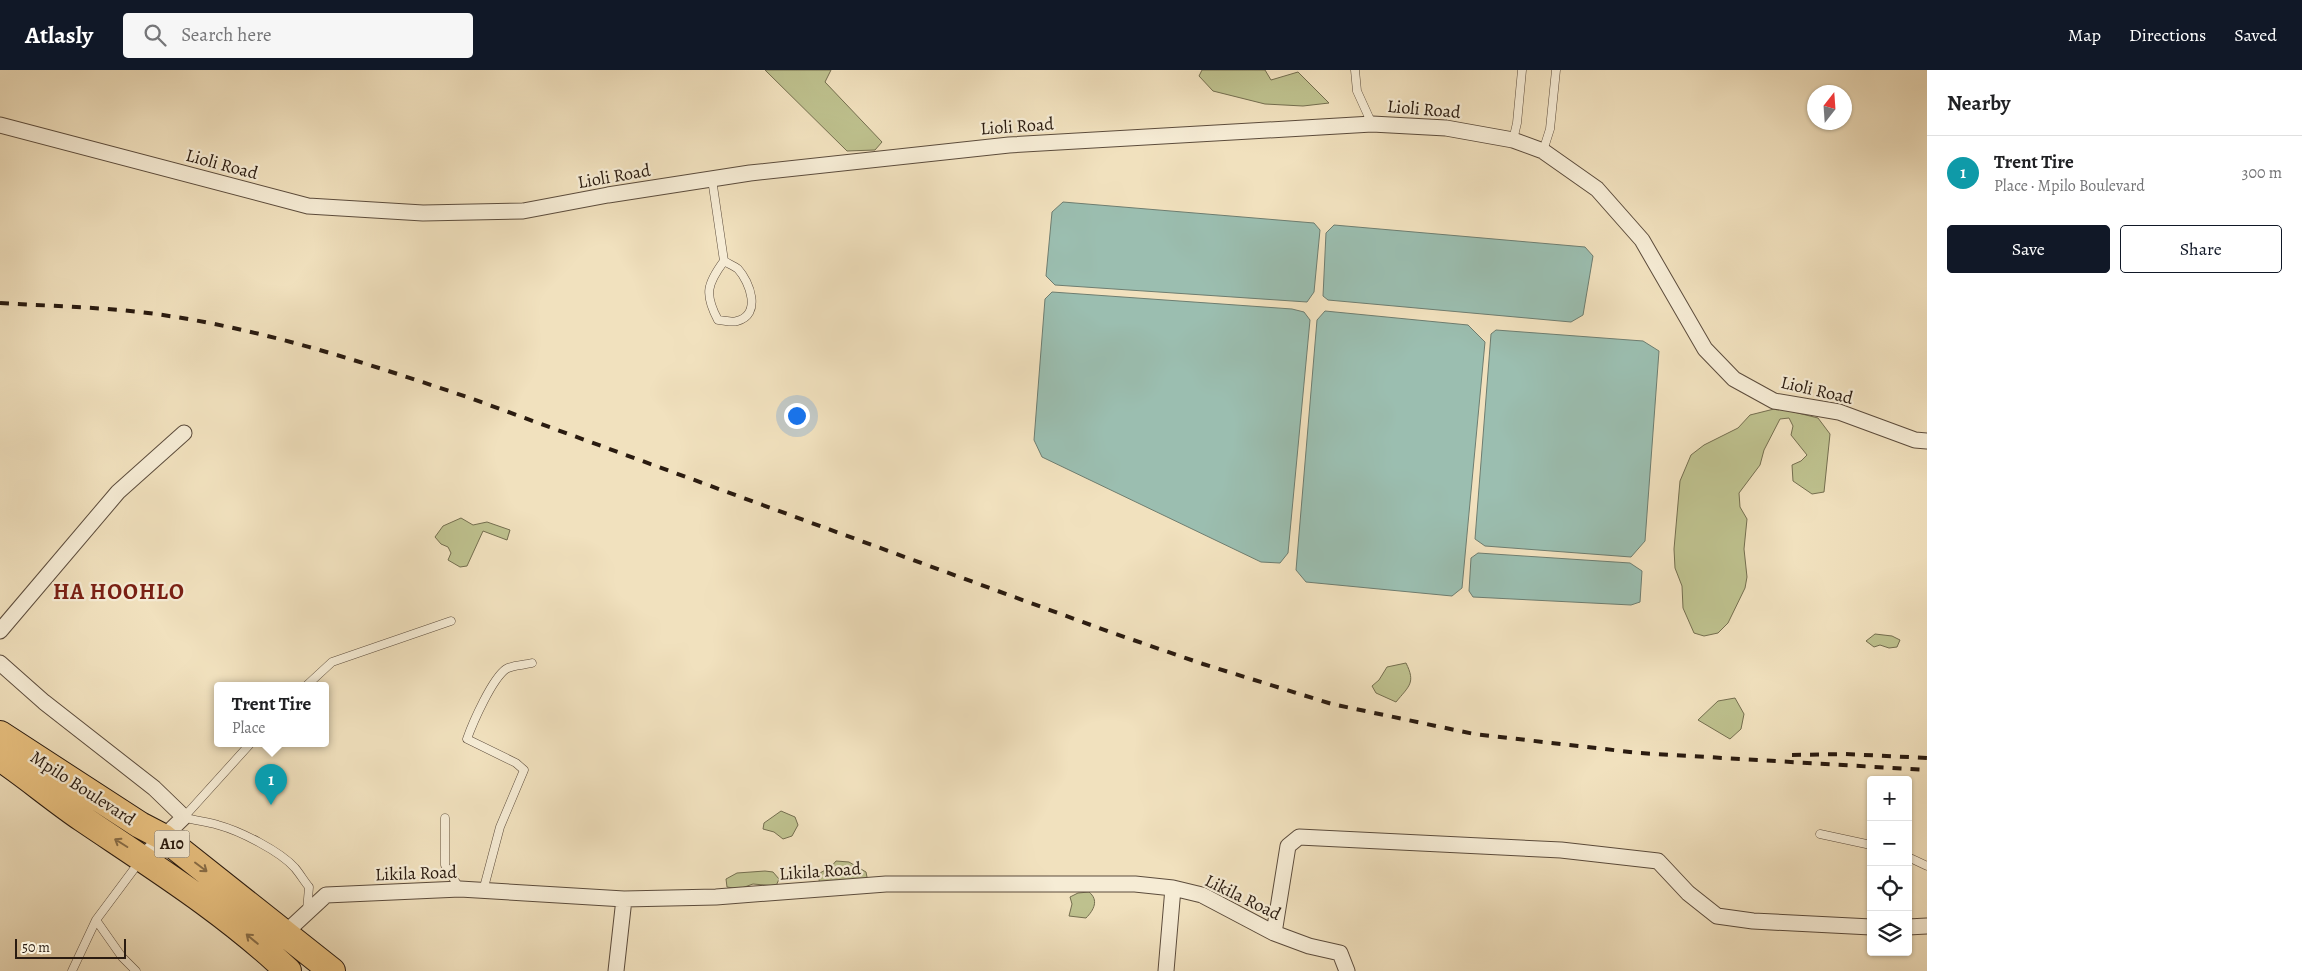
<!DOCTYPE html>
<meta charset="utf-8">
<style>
:root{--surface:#fff;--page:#f6f6f6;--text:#202124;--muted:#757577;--line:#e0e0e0;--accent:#111827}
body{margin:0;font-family:Alegreya,serif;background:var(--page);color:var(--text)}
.controls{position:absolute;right:15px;bottom:15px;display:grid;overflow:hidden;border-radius:5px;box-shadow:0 1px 4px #0004}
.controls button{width:45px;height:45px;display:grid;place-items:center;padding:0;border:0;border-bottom:1px solid var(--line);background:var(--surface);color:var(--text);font:25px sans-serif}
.compass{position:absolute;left:1807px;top:15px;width:45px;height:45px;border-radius:50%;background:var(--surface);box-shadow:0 1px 4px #0004;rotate:17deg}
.scale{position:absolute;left:15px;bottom:12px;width:111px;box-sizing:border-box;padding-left:5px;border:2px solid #2a1b10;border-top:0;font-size:14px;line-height:18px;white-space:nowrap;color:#2a1b10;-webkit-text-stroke:4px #f6ecd5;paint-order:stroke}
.you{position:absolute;left:796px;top:345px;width:18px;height:18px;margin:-12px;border:4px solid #fff;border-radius:50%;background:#1a73e8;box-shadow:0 0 0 8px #1a73e833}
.badge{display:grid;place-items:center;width:32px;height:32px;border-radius:50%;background:var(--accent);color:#fff;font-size:16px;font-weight:700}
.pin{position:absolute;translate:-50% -41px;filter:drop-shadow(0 1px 2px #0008)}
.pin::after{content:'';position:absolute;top:26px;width:18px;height:15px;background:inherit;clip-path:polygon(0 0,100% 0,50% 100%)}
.popup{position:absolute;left:214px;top:612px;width:115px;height:65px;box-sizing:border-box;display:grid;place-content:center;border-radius:5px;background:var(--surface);filter:drop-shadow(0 1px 4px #0005);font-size:16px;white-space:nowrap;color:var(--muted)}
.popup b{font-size:19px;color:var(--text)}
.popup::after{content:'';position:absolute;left:50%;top:100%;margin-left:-10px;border:10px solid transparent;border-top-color:var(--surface)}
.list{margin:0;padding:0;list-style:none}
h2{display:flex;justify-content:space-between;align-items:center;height:65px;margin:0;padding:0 20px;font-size:21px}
h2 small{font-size:16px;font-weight:400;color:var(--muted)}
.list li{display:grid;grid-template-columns:32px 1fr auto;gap:15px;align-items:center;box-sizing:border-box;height:75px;padding:0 20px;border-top:1px solid var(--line)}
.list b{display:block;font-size:19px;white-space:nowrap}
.list p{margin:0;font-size:16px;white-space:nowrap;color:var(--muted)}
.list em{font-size:16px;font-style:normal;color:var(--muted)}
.actions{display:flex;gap:10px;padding:15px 20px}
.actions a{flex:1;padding:11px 0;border:1px solid var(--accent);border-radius:5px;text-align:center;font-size:18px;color:var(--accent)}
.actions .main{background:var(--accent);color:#fff}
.icon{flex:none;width:28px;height:28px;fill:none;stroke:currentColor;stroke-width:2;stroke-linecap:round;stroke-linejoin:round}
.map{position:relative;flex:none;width:1927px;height:901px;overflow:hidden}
header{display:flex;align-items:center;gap:30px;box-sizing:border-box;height:70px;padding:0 25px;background:var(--accent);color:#fff}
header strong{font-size:24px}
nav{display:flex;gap:28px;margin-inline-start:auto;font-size:18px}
.search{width:350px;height:45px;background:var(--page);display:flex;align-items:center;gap:12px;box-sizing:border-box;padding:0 18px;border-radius:5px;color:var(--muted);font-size:19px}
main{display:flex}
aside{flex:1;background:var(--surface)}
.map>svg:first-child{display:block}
.green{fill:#bec18e;stroke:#746e4f}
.water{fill:#9bbeb0;stroke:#6e7d70}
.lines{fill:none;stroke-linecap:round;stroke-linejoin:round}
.lane-casing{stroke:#5c4c3c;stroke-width:9}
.street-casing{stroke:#5c4c3c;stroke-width:17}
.highway-casing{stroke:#2a1b10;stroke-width:28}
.lane{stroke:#f6ecd5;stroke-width:8}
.street{stroke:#f6ecd5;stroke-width:15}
.highway{stroke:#e8c07f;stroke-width:26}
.rail{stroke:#2a1b10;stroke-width:4;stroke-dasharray:9 9;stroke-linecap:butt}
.oneway{stroke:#896e48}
.labels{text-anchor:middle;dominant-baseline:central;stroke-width:4.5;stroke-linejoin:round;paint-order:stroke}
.shield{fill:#f6ecd5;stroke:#675a4b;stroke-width:1}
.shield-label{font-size:16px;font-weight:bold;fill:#2a1b10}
.street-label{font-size:18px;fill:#2a1b10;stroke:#f6ecd5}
.district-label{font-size:22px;font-weight:bold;letter-spacing:1px;fill:#7a1f14;stroke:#f6ecd5}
</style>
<header>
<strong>Atlasly</strong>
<div class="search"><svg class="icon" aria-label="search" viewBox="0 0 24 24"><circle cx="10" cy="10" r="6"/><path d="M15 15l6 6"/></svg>Search here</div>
<nav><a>Map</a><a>Directions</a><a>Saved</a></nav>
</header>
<main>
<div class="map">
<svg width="1927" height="901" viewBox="0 0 1927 901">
<rect width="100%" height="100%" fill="#f1e1be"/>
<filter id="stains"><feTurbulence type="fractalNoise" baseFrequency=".004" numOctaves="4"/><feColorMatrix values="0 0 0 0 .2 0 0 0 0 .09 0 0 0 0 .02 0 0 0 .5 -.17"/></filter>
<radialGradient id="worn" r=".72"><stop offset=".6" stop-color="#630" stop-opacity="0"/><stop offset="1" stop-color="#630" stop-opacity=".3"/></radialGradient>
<!-- green -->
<path class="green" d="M765,0H831L825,12L882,72L875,80L847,81Z
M1202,0H1265L1271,10L1298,2L1329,33L1303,36L1265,34L1213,21L1199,6Z
M1778,338L1818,348L1830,364L1824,422L1812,424L1793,411L1792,395L1801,391L1807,385L1791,365L1793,356L1789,348L1780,349L1764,380L1760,395L1739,423L1740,437L1747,449L1744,479L1747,507L1745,518L1728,553L1718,563L1704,566L1694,563L1683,538L1682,516L1675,498L1674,479L1680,411L1691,385L1704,375L1738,358L1750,345Z
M461,448L473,455L487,452L510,460L507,470L483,461L467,496L460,497L448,490L451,483L448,477L441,474L435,467L443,456Z
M1875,564L1892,566L1900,570L1897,577L1889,578L1880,575L1874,577L1866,571Z
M1406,593C1416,613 1409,616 1396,632L1376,623L1372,616L1379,610L1387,597Z
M1735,628L1744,644L1741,659L1730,669L1698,650L1718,631Z
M781,741L795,747L798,755L792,766L783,769L774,762L763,759L764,753Z
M836,791L849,792L866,802L868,812L820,815L818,804L831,797Z
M765,801L773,802L779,809L776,816L753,814L739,819L727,817L726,809L737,803Z
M1089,822C1099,830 1094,840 1086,848L1069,846L1072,834L1070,827L1078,823Z"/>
<!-- water -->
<path class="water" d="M1063,132L1314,153L1320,160L1314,222L1307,232L1055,215L1046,206L1052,142Z
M1334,155L1585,177L1593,186L1583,245L1571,252L1328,230L1323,226L1326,163Z
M1052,222L1292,239L1304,242L1310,250L1288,483L1280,493L1261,492L1042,387L1034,370L1045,229Z
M1325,241L1468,255L1485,272L1462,518L1452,526L1306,512L1296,500L1317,250Z
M1496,260L1643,271L1659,281L1645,471L1631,487L1485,476L1475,469L1491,264Z
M1478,483L1630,493L1642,501L1640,532L1631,535L1473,527L1469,521L1471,488Z"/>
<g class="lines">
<defs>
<path id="lane" d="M1355,0L1357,21L1372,54
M1513,70L1517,53L1522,0
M1543,81L1550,59L1556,0
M712,109L724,191C707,214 704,224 718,250C723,250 732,253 737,251C762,245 750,212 738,199C734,196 729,194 724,191
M306,616L332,592L451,551
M250,674L184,747C195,751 206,751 218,755C240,761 280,781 295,798C300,804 304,811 309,817L307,841
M445,748V795L460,819
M1820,764L1871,775
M1908,787L1927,796
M483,821L500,757L524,700L516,693L467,669C473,652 492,609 506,599C512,595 525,595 532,593
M72,901L96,850
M136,901L122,887L96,850L140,791"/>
<path id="street" d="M0,55L308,136L423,143L523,141L608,125L750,103L1009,75L1372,54L1446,58L1513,70L1543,81L1597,119L1642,170L1705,279L1734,309L1774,331L1839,342L1915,370L1927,371
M0,561L118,422L184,363
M0,593L44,632L154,718L184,747L143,787
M1908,857L1927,856
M285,863L326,825L460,819L624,829L716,827L886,814H1135L1173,818L1202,825L1274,863L1309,876L1340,883L1347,901
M1274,863L1288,776L1299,767L1561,780L1658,791L1688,823L1717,846L1753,851L1871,857
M616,901L624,829
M1166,901L1173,818"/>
<path id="highway" d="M0,664L140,755L163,767L332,901
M0,688C28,707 55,730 83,749C154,797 226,842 288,901"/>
</defs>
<!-- lane casing -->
<use href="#lane" class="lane-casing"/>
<!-- street casing -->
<use href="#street" class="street-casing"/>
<!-- highway casing -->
<use href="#highway" class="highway-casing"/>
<!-- lane -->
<use href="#lane" class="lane"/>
<!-- street -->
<use href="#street" class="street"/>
<!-- highway -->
<use href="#highway" class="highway"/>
<!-- rail -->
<path class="rail" d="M0,233C49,236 99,237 148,243C258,257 366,293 470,328L1110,562L1203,594L1332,634L1474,664L1639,683L1927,700
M1792,685L1845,684L1927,688"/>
</g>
<!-- one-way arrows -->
<defs><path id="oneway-shaft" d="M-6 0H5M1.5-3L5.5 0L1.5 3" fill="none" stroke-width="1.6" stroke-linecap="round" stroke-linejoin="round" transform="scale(1.25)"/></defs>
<g class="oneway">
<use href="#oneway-shaft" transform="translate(121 773) rotate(-148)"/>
<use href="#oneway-shaft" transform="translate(201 797) rotate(37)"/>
<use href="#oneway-shaft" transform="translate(252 869) rotate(-140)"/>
</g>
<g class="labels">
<!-- shield labels -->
<rect class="shield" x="154.5" y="760.5" width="35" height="27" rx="4"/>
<g class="shield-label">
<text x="172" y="774">A10</text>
</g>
<!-- street labels -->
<g class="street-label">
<text transform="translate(1424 39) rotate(5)">Lioli Road</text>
<text transform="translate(1017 56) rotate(-4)">Lioli Road</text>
<text transform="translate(222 94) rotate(15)">Lioli Road</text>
<text transform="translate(614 106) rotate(-10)">Lioli Road</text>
<text transform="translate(1817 320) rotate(13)">Lioli Road</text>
<text transform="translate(83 718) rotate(33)">Mpilo Boulevard</text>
<text transform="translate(820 801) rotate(-4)">Likila Road</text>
<text transform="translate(416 803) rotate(-2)">Likila Road</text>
<text transform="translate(1243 827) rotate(26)">Likila Road</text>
</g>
<!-- district labels -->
<g class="district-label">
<text x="119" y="522">HA HOOHLO</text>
</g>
</g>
<rect width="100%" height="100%" filter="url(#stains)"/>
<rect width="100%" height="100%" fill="url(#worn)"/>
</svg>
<div class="controls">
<button>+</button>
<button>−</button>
<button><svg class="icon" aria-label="locate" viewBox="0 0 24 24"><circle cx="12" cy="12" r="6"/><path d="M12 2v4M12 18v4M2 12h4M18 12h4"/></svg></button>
<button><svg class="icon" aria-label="layers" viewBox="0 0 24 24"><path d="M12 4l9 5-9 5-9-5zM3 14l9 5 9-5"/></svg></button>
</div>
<svg class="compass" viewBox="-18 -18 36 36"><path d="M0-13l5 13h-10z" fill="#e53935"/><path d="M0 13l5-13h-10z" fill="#757577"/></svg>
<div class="scale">50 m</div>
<div class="you"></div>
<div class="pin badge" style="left:271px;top:735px;background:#0f9aa8">1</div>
<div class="popup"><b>Trent Tire</b>Place</div>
</div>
<aside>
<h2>Nearby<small></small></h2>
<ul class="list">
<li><span class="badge" style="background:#0f9aa8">1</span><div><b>Trent Tire</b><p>Place · Mpilo Boulevard</p></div><em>300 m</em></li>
</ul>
<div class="actions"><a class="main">Save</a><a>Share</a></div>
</aside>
</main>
